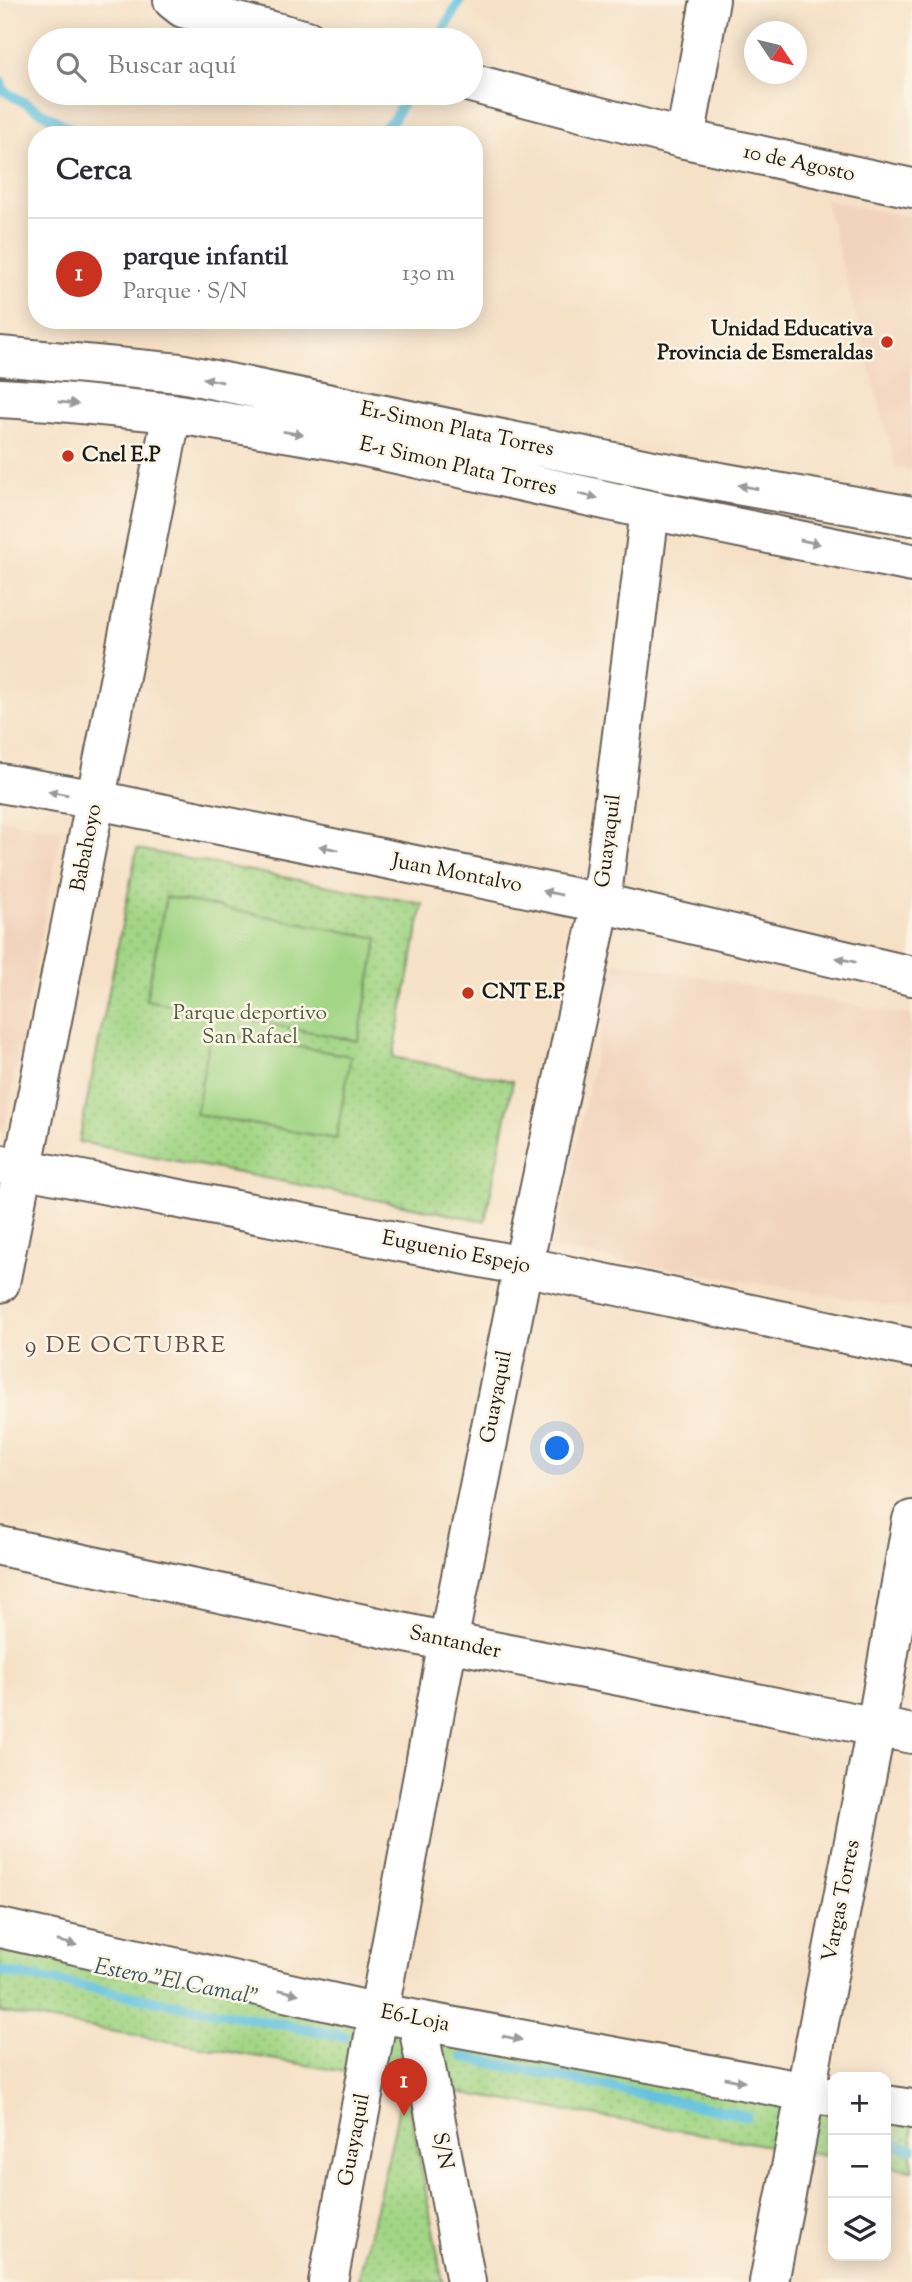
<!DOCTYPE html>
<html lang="es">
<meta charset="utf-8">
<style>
:root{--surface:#fff;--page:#f2f2f3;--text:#2b2b33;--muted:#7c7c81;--line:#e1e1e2;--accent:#c8321e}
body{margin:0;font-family:"Sorts Mill Goudy",serif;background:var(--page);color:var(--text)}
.controls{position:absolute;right:21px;bottom:21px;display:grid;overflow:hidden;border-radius:14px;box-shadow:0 4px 18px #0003}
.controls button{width:63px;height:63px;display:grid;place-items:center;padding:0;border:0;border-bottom:2px solid var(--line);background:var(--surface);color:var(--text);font:35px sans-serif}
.compass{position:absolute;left:744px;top:21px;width:63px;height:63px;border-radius:50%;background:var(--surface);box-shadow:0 4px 18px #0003;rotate:125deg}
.you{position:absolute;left:558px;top:1449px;width:24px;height:24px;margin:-18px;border:5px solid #fff;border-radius:50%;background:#1a73e8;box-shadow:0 0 0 10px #1a73e833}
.badge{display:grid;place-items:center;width:46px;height:46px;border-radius:50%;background:var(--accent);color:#fff;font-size:23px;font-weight:700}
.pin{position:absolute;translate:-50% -58px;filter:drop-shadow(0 2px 4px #0008)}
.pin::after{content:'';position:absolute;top:37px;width:24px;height:21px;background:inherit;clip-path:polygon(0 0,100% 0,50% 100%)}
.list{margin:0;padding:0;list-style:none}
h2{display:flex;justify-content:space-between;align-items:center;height:91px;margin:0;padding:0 28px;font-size:30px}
h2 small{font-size:23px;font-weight:400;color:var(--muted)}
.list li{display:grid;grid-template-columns:46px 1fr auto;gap:21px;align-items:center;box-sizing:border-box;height:112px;padding:0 28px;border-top:2px solid var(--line)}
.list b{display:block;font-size:26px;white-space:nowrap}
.list p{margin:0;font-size:23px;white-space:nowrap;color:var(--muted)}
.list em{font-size:23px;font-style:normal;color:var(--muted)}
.icon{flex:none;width:38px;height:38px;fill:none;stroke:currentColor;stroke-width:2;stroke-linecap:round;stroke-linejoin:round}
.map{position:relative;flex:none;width:912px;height:2282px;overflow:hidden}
.search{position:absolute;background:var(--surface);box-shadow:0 4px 18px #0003;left:28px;top:28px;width:455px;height:77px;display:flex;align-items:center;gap:18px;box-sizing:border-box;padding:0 24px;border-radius:38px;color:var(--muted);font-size:26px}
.panel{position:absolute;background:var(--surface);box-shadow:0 4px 18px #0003;left:28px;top:126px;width:455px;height:203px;border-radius:28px}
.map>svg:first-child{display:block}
.built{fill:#f2d4be}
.park{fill:url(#park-dots);stroke:#5f7850;stroke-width:2}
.garden{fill:#a2d585;stroke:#5f7850;stroke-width:2}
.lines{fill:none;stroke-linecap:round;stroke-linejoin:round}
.stream{stroke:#62c2e0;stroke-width:10}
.minor-casing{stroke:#686158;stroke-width:42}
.major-casing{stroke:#686158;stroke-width:42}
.highway-casing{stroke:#686158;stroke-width:42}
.minor{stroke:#fff;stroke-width:38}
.major{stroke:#fff;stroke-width:38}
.highway{stroke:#fff;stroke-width:38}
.oneway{fill:#999}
.poi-dot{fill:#c8321e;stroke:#fcf5e5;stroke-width:2.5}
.labels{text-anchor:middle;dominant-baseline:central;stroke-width:5;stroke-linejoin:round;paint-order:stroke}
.street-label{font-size:21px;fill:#1c1c1c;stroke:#fcf5e5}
.poi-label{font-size:21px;font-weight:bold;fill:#1c1c1c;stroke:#fcf5e5;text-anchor:start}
.park-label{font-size:21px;fill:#4b5d41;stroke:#fcf5e5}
.water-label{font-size:23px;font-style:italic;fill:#345661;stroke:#fcf5e5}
.quarter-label{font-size:24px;letter-spacing:2px;fill:#634b48;stroke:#fcf5e5}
</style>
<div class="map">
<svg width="912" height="2282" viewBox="0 0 912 2282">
<defs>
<pattern id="park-dots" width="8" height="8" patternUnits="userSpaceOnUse" patternTransform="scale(1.75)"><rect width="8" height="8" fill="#a2d585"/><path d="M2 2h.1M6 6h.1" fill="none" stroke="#8bb672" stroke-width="1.8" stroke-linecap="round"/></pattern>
</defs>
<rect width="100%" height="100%" fill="#fcf5e5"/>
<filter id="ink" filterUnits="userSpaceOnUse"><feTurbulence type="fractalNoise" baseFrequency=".0143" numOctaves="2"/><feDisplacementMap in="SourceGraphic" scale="14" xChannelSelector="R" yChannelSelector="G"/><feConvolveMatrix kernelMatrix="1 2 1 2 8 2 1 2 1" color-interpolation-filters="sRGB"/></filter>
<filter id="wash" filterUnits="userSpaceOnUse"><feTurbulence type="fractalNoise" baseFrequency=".00686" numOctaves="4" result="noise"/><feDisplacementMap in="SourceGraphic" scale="28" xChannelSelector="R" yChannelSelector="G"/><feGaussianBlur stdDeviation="1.57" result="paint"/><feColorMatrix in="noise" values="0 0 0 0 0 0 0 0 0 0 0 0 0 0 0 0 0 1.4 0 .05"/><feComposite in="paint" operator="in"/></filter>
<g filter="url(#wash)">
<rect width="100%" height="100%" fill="#f6e1c7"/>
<!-- built -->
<path class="built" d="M825,200L912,217V471L896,467Z
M0,819L61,830L4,1131L0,1130Z
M615,961L912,1016V1293L909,1309L555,1249Z"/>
<!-- park -->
<path class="park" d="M137,849L423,904L393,1057L513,1081L485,1221L79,1142Z
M0,1941L833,2100V2157L405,2083L443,2282H358L390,2150L404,2082L0,2012Z
M886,2110L912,2115V2170L886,2166Z"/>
<!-- garden -->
<path class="garden" d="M166,897L378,938L358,1041L146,1000Z
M211,1031L351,1056L336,1139L196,1114Z"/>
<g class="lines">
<!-- stream -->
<path class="stream" d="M438,40L460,0
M0,80L4,91L82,135
M375,135L393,120L408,93
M0,1971L344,2036
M463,2057L747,2116
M886,2142L912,2149"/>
</g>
</g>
<g filter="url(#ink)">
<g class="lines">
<defs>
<path id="minor" d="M173,0L183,8L307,40
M471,83L685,139L912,188
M685,139L710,0
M0,783L97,800L601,903L912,976
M0,1164L523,1266L912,1348
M0,1283L172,413
M0,1546L448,1642L912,1734
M417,2020L466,2282
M328,2282L448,1642L523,1266L601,903L650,510
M769,2282L876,1727L912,1520"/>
<path id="major" d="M0,1928L379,2013L833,2097
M886,2105L912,2109"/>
<path id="highway" d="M0,356L180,373L658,471L912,516
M0,398L51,401L172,413L333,440L650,510L912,563"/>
</defs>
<!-- minor casing -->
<use href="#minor" class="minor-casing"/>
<!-- major casing -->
<use href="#major" class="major-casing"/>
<!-- highway casing -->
<use href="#highway" class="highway-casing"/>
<!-- minor -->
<use href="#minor" class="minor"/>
<!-- major -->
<use href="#major" class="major"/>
<!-- highway -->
<use href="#highway" class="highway"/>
</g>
<!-- one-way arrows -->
<defs><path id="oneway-solid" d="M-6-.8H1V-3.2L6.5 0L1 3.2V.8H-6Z" transform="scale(1.75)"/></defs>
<g class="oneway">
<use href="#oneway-solid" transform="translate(213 380) rotate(-168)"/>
<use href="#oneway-solid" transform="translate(68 403) rotate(6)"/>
<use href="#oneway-solid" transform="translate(293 433) rotate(9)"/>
<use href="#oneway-solid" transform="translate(748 487) rotate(-170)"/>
<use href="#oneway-solid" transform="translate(588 496) rotate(13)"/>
<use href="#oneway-solid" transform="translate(810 542) rotate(11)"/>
<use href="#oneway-solid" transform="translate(58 793) rotate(-170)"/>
<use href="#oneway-solid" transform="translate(329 848) rotate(-169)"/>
<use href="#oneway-solid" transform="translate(552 893) rotate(-169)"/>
<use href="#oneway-solid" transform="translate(846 960) rotate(-167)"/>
<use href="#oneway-solid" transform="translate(67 1943) rotate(13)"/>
<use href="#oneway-solid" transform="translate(289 1992) rotate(13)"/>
<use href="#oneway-solid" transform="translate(512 2038) rotate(11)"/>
<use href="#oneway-solid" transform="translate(735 2080) rotate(11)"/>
</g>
</g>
<!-- markers -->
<g class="poi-dot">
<circle cx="887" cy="342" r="7"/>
<circle cx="68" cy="456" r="7"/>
<circle cx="468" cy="993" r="7"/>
</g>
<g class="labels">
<!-- street labels -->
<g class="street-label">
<text transform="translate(799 164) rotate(12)">10 de Agosto</text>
<text transform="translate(457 430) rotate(12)">E1-Simon Plata Torres</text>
<text transform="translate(458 467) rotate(13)">E-1 Simon Plata Torres</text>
<text transform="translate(609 841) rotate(-83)">Guayaquil</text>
<text transform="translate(87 848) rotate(-79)">Babahoyo</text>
<text transform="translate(457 874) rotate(11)">Juan Montalvo</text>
<text transform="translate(456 1253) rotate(11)">Euguenio Espejo</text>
<text transform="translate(497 1397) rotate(-79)">Guayaquil</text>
<text transform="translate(455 1643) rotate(12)">Santander</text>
<text transform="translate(842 1901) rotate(-79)">Vargas Torres</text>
<text transform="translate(415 2019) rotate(11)">E6-Loja</text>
<text transform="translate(355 2140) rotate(-79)">Guayaquil</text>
<text transform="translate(442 2151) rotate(79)">S/N</text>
</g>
<!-- poi labels -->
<g class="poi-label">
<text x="873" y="330" text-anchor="end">Unidad Educativa<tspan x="873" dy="24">Provincia de Esmeraldas</tspan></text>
<text x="82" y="456">Cnel E.P</text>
<text x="482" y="993">CNT E.P</text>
</g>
<!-- park labels -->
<g class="park-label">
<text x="250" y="1014">Parque deportivo<tspan x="250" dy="24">San Rafael</tspan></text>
</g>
<!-- water labels -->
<g class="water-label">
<text transform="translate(176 1983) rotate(11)">Estero "El Camal"</text>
</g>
<!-- quarter labels -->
<g class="quarter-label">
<text x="126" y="1346">9 DE OCTUBRE</text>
</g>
</g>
</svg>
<div class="controls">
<button>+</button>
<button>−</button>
<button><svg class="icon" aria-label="layers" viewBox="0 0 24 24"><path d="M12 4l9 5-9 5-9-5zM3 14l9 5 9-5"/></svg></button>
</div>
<svg class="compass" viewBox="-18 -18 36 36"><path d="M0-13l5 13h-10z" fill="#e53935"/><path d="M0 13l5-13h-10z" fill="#7c7c81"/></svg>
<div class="you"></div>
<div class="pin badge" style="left:404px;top:2116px">1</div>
<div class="search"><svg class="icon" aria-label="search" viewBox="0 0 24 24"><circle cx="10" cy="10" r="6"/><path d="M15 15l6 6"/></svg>Buscar aquí</div>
<section class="panel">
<h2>Cerca<small></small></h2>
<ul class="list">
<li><span class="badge">1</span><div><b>parque infantil</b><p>Parque · S/N</p></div><em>130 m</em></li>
</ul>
</section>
</div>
